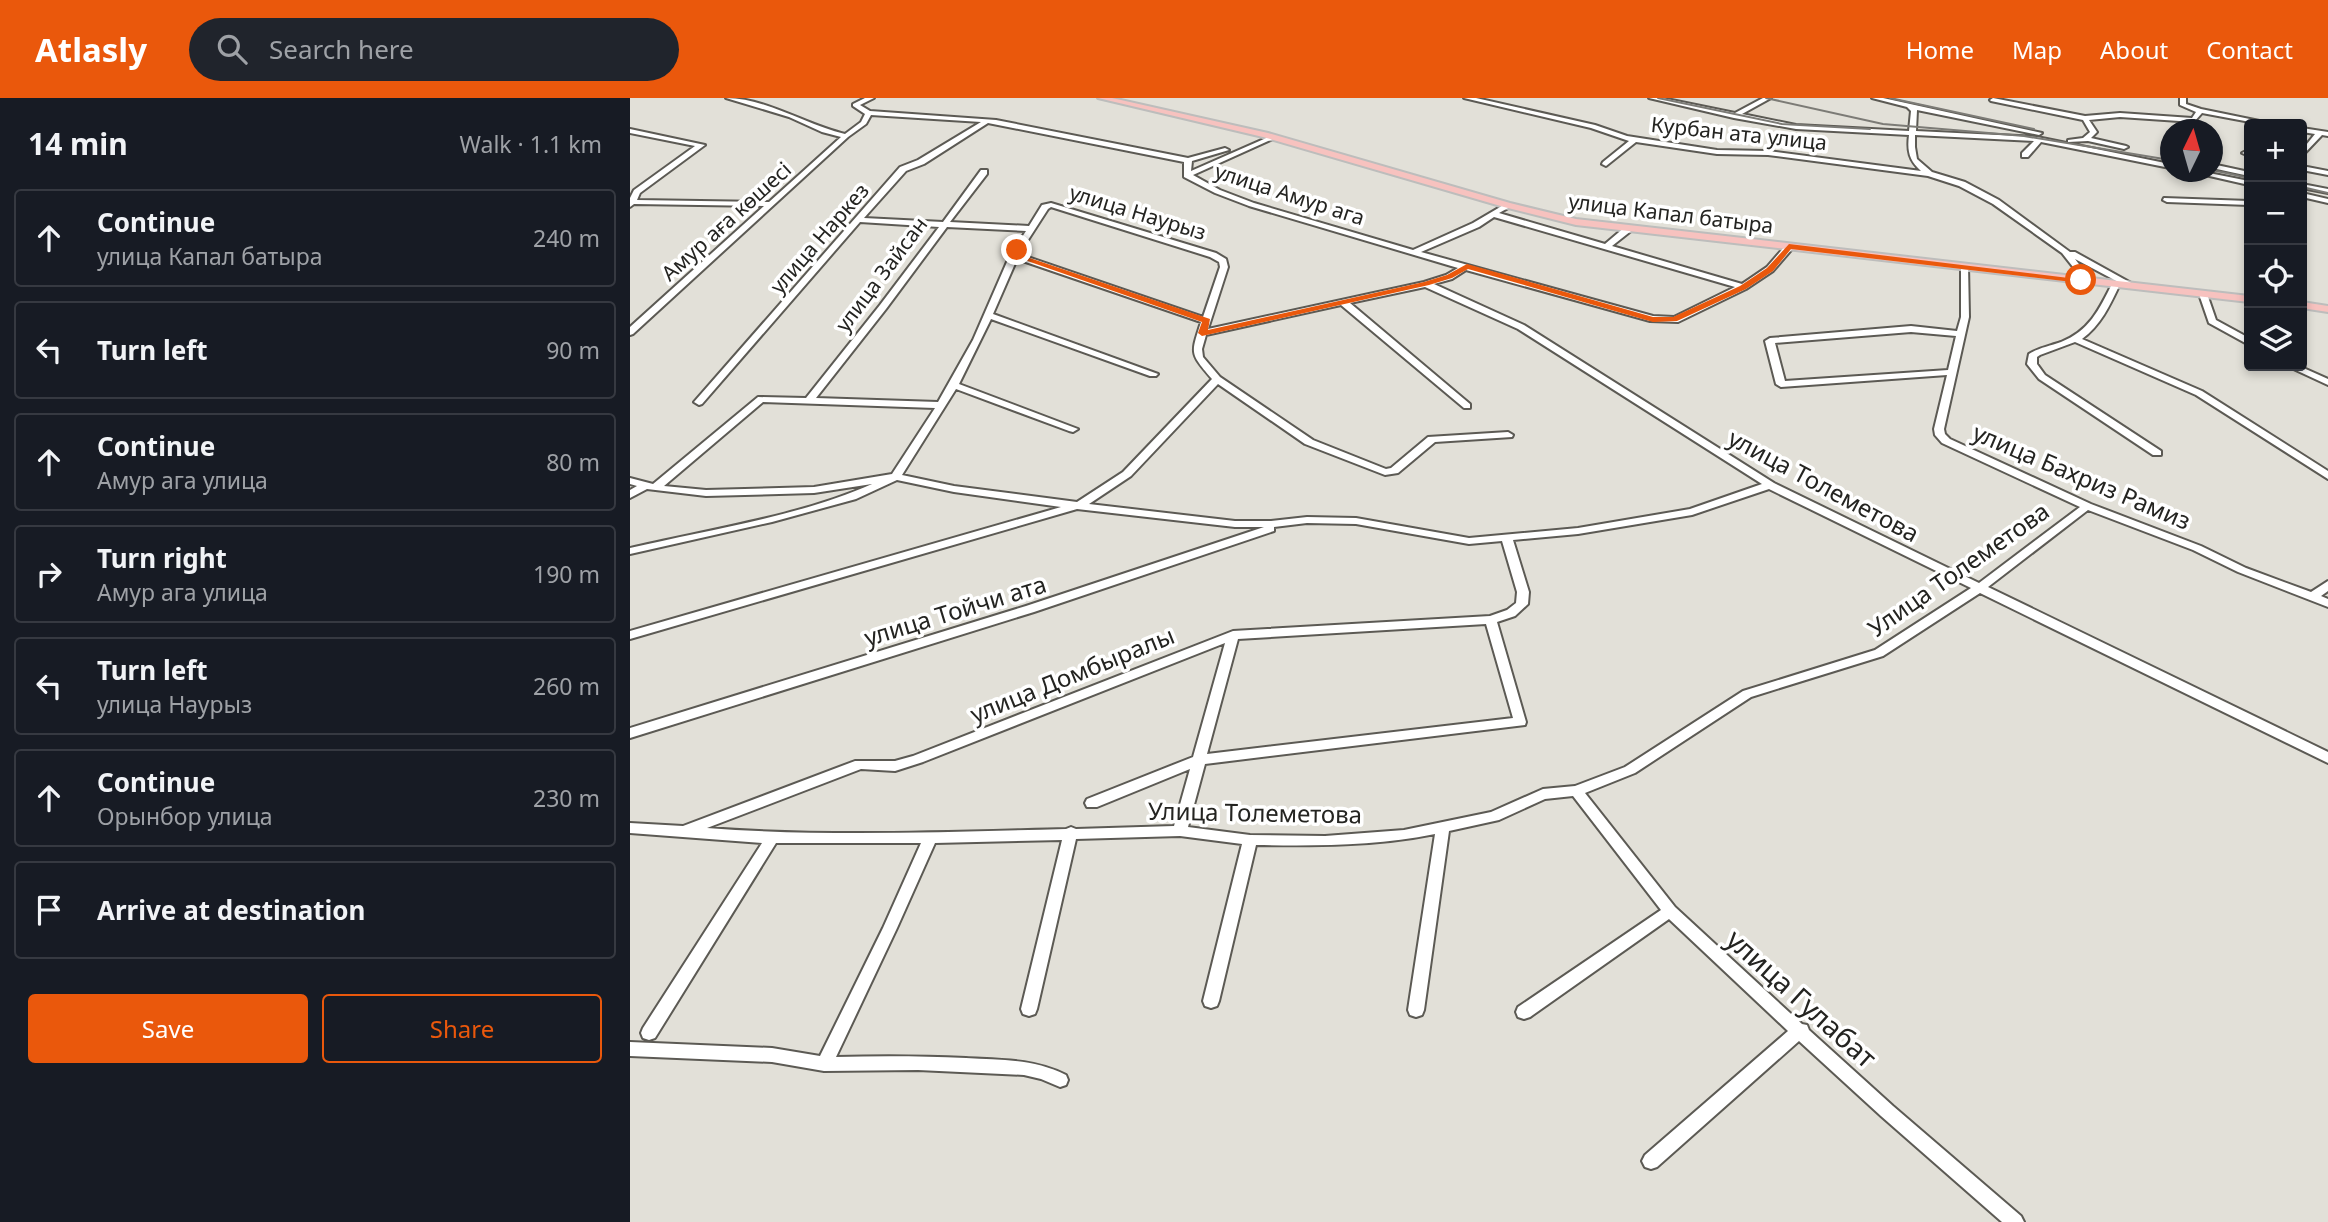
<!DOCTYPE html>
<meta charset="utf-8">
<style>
:root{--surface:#171b24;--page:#20242c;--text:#f1f3f6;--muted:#9ea1a6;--line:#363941;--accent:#ea580c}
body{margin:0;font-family:"Noto Sans",sans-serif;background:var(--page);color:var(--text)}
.controls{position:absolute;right:21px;top:21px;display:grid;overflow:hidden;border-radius:7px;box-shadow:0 4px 10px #0003}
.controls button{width:63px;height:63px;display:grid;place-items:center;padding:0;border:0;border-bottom:2px solid var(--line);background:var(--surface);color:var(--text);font:35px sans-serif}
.compass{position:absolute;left:1530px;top:21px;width:63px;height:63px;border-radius:50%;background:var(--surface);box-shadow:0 4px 10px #0003;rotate:5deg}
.stop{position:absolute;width:21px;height:21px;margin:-16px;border:5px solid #ea580c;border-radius:50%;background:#fff}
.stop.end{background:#ea580c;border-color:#fff;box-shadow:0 2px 7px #0008}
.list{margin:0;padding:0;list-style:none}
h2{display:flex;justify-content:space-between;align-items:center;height:91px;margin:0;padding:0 28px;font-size:30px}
h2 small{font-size:23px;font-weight:400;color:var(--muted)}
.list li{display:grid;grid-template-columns:46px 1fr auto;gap:21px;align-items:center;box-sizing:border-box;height:98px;margin:0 14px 14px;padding:0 14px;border:2px solid var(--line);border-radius:7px}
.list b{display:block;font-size:26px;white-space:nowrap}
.list p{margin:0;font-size:23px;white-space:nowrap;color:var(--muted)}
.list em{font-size:23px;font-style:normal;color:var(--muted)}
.actions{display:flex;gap:14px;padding:21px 28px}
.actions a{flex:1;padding:16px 0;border:2px solid var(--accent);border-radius:7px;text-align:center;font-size:24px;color:var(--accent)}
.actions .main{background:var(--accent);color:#fff}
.icon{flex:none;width:38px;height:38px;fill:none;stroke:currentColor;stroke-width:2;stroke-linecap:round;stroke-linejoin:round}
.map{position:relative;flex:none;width:1698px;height:1124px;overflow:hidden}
header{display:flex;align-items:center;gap:42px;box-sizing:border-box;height:98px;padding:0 35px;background:var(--accent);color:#fff}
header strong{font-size:33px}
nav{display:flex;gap:38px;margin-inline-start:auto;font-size:24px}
.search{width:490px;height:63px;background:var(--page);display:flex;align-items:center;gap:18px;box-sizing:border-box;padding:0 24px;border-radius:38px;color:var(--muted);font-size:26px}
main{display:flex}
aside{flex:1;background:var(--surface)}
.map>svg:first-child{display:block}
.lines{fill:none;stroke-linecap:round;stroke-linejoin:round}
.minor-casing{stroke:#5c5a54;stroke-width:4}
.major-casing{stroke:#bdbdbc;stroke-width:4}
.minor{fill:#fff;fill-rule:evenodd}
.major{fill:#f7c2bf;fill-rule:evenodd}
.rail{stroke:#7c7b76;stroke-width:2}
.route{fill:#ea580c}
.labels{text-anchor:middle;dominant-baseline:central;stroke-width:7;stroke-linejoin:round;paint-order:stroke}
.far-street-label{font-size:21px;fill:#242421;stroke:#fff}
.street-label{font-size:24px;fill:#242421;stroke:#fff}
.near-street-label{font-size:28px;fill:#242421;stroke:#fff}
</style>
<header>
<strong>Atlasly</strong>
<div class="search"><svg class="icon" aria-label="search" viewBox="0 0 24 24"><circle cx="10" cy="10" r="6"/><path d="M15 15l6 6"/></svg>Search here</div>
<nav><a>Home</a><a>Map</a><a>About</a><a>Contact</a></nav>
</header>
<main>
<aside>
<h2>14 min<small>Walk · 1.1 km</small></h2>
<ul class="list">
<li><svg class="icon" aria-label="ahead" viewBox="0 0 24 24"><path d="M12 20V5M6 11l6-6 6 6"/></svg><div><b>Continue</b><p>улица Капал батыра</p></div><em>240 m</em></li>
<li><svg class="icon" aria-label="left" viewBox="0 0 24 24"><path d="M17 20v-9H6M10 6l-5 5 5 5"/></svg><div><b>Turn left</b></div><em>90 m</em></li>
<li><svg class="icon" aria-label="ahead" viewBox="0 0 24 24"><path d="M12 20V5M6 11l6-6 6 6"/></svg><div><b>Continue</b><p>Амур ага улица</p></div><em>80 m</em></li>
<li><svg class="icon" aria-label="right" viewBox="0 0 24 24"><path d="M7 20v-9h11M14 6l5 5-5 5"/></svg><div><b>Turn right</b><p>Амур ага улица</p></div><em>190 m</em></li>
<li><svg class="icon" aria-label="left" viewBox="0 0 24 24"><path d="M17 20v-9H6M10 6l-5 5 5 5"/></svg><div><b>Turn left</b><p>улица Наурыз</p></div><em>260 m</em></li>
<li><svg class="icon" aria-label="ahead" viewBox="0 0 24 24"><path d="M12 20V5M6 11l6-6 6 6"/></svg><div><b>Continue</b><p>Орынбор улица</p></div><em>230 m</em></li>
<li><svg class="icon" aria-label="arrive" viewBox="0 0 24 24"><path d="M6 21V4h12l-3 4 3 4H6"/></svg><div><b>Arrive at destination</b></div></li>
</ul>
<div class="actions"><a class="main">Save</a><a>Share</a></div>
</aside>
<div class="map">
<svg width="1698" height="1124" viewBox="0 0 1698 1124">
<rect width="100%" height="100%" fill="#e2e0d8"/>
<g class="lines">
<defs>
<path id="minor" d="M96,0C136,0 176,27 215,36L231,24L235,16L223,8V6L235,0H244L230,7L240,13L366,22L558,60L595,50L599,52L562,63L561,73L643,37L645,38V40L563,77L590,92L624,105L783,152L843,125L877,105L881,107L880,109L869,115L975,146L995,129H1001V133L982,148L1112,186L1137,169L1156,147H1162V151L1143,173L1116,191L1048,224L1020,223L836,172L822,181L804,186L894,227L1144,385L1349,485L1450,409L1312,345L1305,337L1304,331L1317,277L1151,289L1146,286L1135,243L1140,240L1281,228L1327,233L1331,219V169L1338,167L1339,219L1314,331L1315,336L1320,341L1461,406L1571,448L1616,470L1681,494L1698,483V493L1691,498L1698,501V509L1608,474L1563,452L1458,412L1358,489L1698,654V665L1350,495L1253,558L1121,599L1005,675L955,695L1045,809L1172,926L1177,927L1179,932L1263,1008L1391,1118L1394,1124H1372L1251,1018L1169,943L1027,1069L1021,1071L1015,1069L1012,1063L1015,1057L1158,933L1039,821L900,919L894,921L888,919L886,914L888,909L1031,812L943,698L915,701L869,722L819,733L794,912L792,917L786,919L780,917L778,912L805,736C746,748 686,748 626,747L589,903L587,908L581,910L575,908L573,903L612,746L550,738L446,741L407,911L405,916L399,918L393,916L391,911L432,742L305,745L267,830L206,959C249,958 292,958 336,960C371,962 404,961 436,977L438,982L436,987L430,989L411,981L394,977L288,972L194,973L142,964L0,958V944L142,950L190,958L253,830L291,745H146L25,940L19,942L13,940L11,935L13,930L132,745L0,735V725L53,728L225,663H265L283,658L603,533L860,518L877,512L886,505L887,494L872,443L839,446L726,426L677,425L644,429V433L404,514L0,640V630L396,508L634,429H605L447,411L0,541V533L431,409L324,394L267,382L226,401L142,424L0,456V450C77,432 171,418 242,386L184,395L76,398L17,391L0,400V392L7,388L0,386V380L23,386L128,299L176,300L250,207L309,129L230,124L72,306L69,307L64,304L270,69L288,62L351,24L241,17L236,26L218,39L3,236L0,237V229L134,108L4,106L0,109V100L4,92L65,48L0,35V31L75,47L10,95L7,102L139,104L211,39L192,34L159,19ZM358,25L554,64V79L585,95L619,108L828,170L816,177L794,184L578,231L598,169L596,161L586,155L421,105L412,107L399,128L320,124L357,76V72H351L313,124L234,120L276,73L294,66ZM421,109L580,159L589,164L590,169L573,219L389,156L418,111ZM864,119L1105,189L1044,219L1023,218L791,154L849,129ZM317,129L396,133L380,157L343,242L308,304L186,300L256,211ZM387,161L571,224C561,256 559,254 582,281L493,374L447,404L324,388L272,377L326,291L439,333L443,334L448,331L329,286L361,221L520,278H526L528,276L363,216ZM795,189L888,231L1132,386L1060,411L948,430L839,440L726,420L677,419L641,423H605L459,406L501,378L588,286L675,346L755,377L768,375L805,344L882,339L883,337L878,334L798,339L761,370L756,371L683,342L590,279L573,259L572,251L576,237L711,207L834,310H840V306L720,205ZM1281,234L1326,238L1318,272L1155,283L1145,245ZM133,304L305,310L262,376L184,389L76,392L34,388ZM1139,391L1341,490L1245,552L1113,593L995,669L945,688L913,691L861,714L774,732L695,738L620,737L558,729L575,666L895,627L896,624L867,524L885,518L898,506L899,494L883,442L948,436L1062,417ZM856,526L883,620L577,656L608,541ZM595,545L563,659L457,701L455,705L457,709H467L560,671L544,728L446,731L441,729L436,731C316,734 197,739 77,730L231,671L265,673L293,664Z
M834,0H846L965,27L997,38L1087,52L1138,53L1291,73C1279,62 1277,53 1279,37L1166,31L1104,20L1019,0H1032L1105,15L1133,0H1141L1112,16L1166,27L1279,33L1281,13L1277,9L1242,0H1253L1412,35L1409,37L1287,12L1286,33L1407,39L1540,66V70L1411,44L1398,59H1392V55L1404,43L1285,37V49L1287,61L1302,74L1335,84L1369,102L1440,154H1445L1501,185L1494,187L1445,161L1455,174V182L1451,185L1447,182V174L1432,155L1363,106L1329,88L1298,78L1138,57L1087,56L1006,44L976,68L972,66L973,64L999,43L961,30Z
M1363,0L1455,18L1490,15L1562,20L1566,14L1550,7V0H1556V6L1571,11L1644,26H1631L1572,15L1564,24L1490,19L1459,22L1467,34L1461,40L1496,48L1498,49L1494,51L1458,43L1438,44V42L1453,40L1460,34L1453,22L1361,3L1360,2Z
M1672,30L1698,34V38L1692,37L1672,58V52L1685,36L1672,34Z
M1616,53L1619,54V58L1612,55Z
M1582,66L1619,74V78L1582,70Z
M1672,68L1698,73V77L1672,72Z
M1562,74H1574L1619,83V87Z
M1672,86L1698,91V95L1672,90Z
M1672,95L1698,101V105L1672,99Z
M1534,100L1619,103V107L1537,104L1533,102Z
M1486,183L1490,186C1480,207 1471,227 1452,241L1572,293L1698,373V381L1566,297L1445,244L1410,257L1407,259V266L1415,277L1531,353V357H1523L1409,281L1397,266L1399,256C1408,250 1420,248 1431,244C1459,233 1469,212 1482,186Z
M1573,193L1577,196L1586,222L1619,240V247L1579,225L1569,196Z
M1657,268H1669L1698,281V287Z"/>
<path id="major" d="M468,0H482L638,35L880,105L946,121L1619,198V204L946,127L874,109L633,39Z
M1672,204L1698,208V214L1672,210Z"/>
</defs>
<!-- minor casing -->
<use href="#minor" class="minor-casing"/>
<!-- major casing -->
<use href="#major" class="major-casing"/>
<!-- minor -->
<use href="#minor" class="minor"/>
<!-- major -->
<use href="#major" class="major"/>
<!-- rail -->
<path class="rail" d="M1028,0L1152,26L1240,31
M1136,0L1253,26L1394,38L1540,62
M1260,0L1404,31
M1582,72L1619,80
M1672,89L1698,95"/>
</g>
<!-- route -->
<path class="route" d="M1159,146L1455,182L1451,185L1161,151L1143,173L1116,191L1047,223L1023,224L838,171L822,180L799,187L572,238L568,235L572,224L380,157L385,150H390L388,156L580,221L578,232L794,184L817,177L837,166L1023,219H1043L1110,188L1137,170Z"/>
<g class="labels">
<!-- far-street labels -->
<g class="far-street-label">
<text transform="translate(1109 35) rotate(6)">Курбан ата улица</text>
<text transform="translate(660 96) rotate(18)">улица Амур ага</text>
<text transform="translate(508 114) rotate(17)">улица Наурыз</text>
<text transform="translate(1041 115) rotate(7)">улица Капал батыра</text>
<text transform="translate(96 123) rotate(-42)">Амур аға көшесі</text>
<text transform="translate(189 140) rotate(-49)">улица Наркез</text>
<text transform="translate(251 176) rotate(-53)">улица Зайсан</text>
</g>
<!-- street labels -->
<g class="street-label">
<text transform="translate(1452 378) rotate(23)">улица Бахриз Рамиз</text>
<text transform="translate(1194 387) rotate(28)">улица Толеметова</text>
<text transform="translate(1328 471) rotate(-35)">Улица Толеметова</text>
<text transform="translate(325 512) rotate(-17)">улица Тойчи ата</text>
<text transform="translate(442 576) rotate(-22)">улица Домбыралы</text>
<text transform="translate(625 714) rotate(1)">Улица Толеметова</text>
</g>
<!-- near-street labels -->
<g class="near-street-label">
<text transform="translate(1172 900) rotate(42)">улица Гулабат</text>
</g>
</g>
</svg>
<div class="controls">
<button>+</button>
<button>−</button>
<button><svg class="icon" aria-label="locate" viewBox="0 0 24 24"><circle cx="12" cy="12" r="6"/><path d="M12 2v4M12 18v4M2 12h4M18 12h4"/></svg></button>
<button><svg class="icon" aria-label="layers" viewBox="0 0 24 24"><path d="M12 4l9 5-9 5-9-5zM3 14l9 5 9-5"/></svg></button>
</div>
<svg class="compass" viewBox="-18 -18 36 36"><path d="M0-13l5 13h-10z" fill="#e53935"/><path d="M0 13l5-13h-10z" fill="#9ea1a6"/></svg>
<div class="stop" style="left:1451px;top:182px"></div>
<div class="stop end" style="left:387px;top:152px"></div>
</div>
</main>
